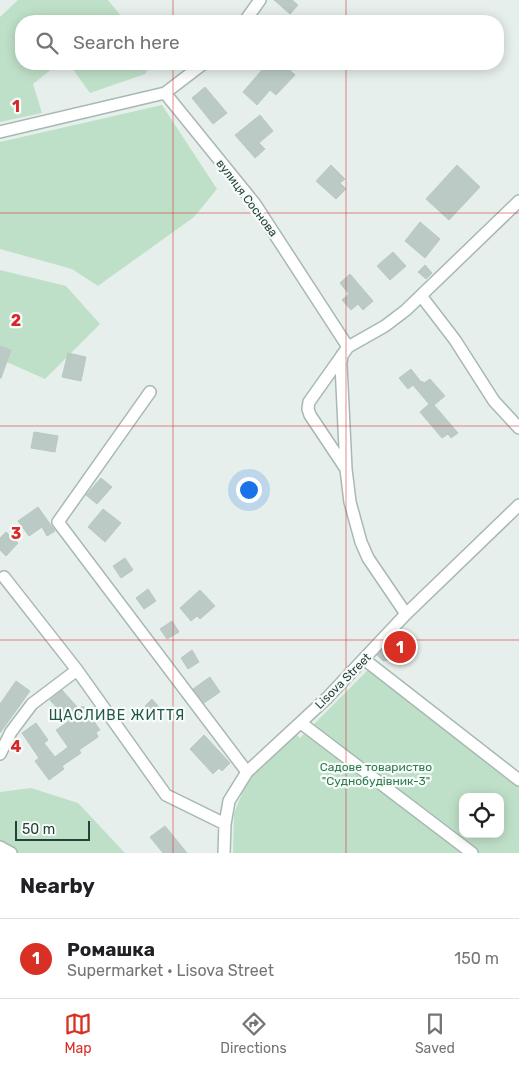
<!DOCTYPE html>
<meta charset="utf-8">
<style>
:root{--surface:#fff;--page:#f6f6f6;--text:#202124;--muted:#757577;--line:#e0e0e0;--accent:#d93025}
body{margin:0;font-family:Rubik,sans-serif;background:var(--page);color:var(--text)}
.controls{position:absolute;right:15px;bottom:15px;display:grid;overflow:hidden;border-radius:10px;box-shadow:0 2px 12px #0003}
.controls button{width:45px;height:45px;display:grid;place-items:center;padding:0;border:0;border-bottom:1px solid var(--line);background:var(--surface);color:var(--text);font:25px sans-serif}
.scale{position:absolute;left:15px;bottom:12px;width:75px;box-sizing:border-box;padding-left:5px;border:2px solid #24423a;border-top:0;font-size:14px;line-height:18px;white-space:nowrap;color:#24423a;-webkit-text-stroke:4px #f7fbf9;paint-order:stroke}
.you{position:absolute;left:248px;top:489px;width:18px;height:18px;margin:-12px;border:4px solid #fff;border-radius:50%;background:#1a73e8;box-shadow:0 0 0 8px #1a73e833}
.badge{display:grid;place-items:center;width:32px;height:32px;border-radius:50%;background:var(--accent);color:#fff;font-size:16px;font-weight:700}
.pin{position:absolute;translate:-50% -50%;border:2px solid #fff;box-shadow:0 1px 5px #0006}
.list{margin:0;padding:0;list-style:none}
h2{display:flex;justify-content:space-between;align-items:center;height:65px;margin:0;padding:0 20px;font-size:21px}
h2 small{font-size:16px;font-weight:400;color:var(--muted)}
.list li{display:grid;grid-template-columns:32px 1fr auto;gap:15px;align-items:center;box-sizing:border-box;height:80px;padding:0 20px;border-top:1px solid var(--line)}
.list b{display:block;font-size:19px;white-space:nowrap}
.list p{margin:0;font-size:16px;white-space:nowrap;color:var(--muted)}
.list em{font-size:16px;font-style:normal;color:var(--muted)}
.icon{flex:none;width:28px;height:28px;fill:none;stroke:currentColor;stroke-width:2;stroke-linecap:round;stroke-linejoin:round}
.map{position:relative;flex:none;width:519px;height:853px;overflow:hidden}
.search{position:absolute;background:var(--surface);box-shadow:0 2px 12px #0003;left:15px;right:15px;top:15px;height:55px;display:flex;align-items:center;gap:12px;box-sizing:border-box;padding:0 18px;border-radius:20px;color:var(--muted);font-size:19px}
.sheet{height:145px;background:var(--surface)}
nav{display:flex;justify-content:space-around;align-items:center;box-sizing:border-box;height:70px;border-top:1px solid var(--line);background:var(--surface);font-size:14px;color:var(--muted)}
nav a{display:grid;justify-items:center;gap:2px}
nav .on{color:var(--accent)}
.map>svg:first-child{display:block}
.green{fill:#bfe0c8;fill-rule:evenodd}
.building{fill:#bbcac4;stroke:#b8c9c2}
.lines{fill:none;stroke-linecap:round;stroke-linejoin:round}
.minor-casing{stroke:#a8b8b2;stroke-width:14}
.minor{stroke:#fff;stroke-width:11}
.grid{fill:none;stroke:#d62828;stroke-width:1;stroke-opacity:0.55}
.labels{text-anchor:middle;dominant-baseline:central;stroke-width:4.5;stroke-linejoin:round;paint-order:stroke}
.street-label{font-size:12px;fill:#24423a;stroke:#f7fbf9}
.park-label{font-size:12px;fill:#2d7a4b;stroke:#f7fbf9}
.neighbourhood-label{font-size:14px;letter-spacing:1px;fill:#1f5548;stroke:#f7fbf9}
.grid-label{font-size:16px;text-anchor:middle;font-weight:bold;fill:#d62828;stroke:#f7fbf9;stroke-width:4.5;stroke-linejoin:round;paint-order:stroke}
</style>
<div class="map">
<svg width="519" height="853" viewBox="0 0 519 853">
<rect width="100%" height="100%" fill="#e6efeb"/>
<!-- green -->
<path class="green" d="M18,0H108L125,21H21V64H58L33,84L42,113L0,122V17Z
M69,64H151L145,74L90,93Z
M162,105L217,189L194,217L98,286L72,269L0,249V142Z
M0,270L66,286L100,324L45,379L0,359Z
M369,669L519,784V853H233L234,813L249,777L295,733L300,738ZM463,797H500V834H463Z
M31,788L78,803L125,853H0V792Z"/>
<!-- building -->
<path class="building" d="M274,0H292L298,5L290,14Z
M267,64H283L295,75L276,95L270,90L257,105L243,92Z
M205,87L227,113L213,124L192,98Z
M260,115L273,131L259,143L265,149L255,158L235,135Z
M331,165L345,179L340,183L346,189L336,199L316,181Z
M457,165L480,187L449,220L426,199Z
M420,222L440,239L425,258L405,241Z
M393,252L406,266L390,280L377,266Z
M425,265L432,273L426,279L418,272Z
M350,274L373,301L363,310L358,304L351,310L342,300L349,294L340,283Z
M0,346L11,350L1,378H0Z
M68,353L86,357L81,381L62,377Z
M411,369L421,382L422,381L424,383L430,379L445,396L434,405L458,433L451,438L448,434L442,438L420,412L429,404L413,385L408,389L399,378Z
M34,432L58,436L55,452L31,448Z
M101,478L112,487L97,504L86,495Z
M38,507L55,531L47,536L42,527L29,536L18,521Z
M103,509L121,523L105,542L88,527Z
M6,532L18,543L6,556L0,550V538Z
M125,558L133,570L121,578L113,566Z
M148,589L156,601L144,609L136,598Z
M200,590L215,606L200,619L197,616L191,621L180,608Z
M172,621L179,632L167,639L160,629Z
M397,635L415,651L409,657L383,661L377,655Z
M192,650L199,662L188,669L181,658Z
M210,677L220,692L204,703L193,689Z
M16,681L30,691L0,733V704Z
M62,690L79,709L83,706L100,730L96,732L98,737L79,750L81,753L62,766L64,769L49,780L35,761L39,758L22,733L36,723L48,740L44,743L55,757L68,747L56,730L69,721L50,700Z
M152,699L159,707L151,714L145,706Z
M204,735L230,763L222,771L219,768L213,774L190,749Z
M165,826L187,853H163L150,837Z"/>
<g class="lines">
<defs>
<path id="minor" d="M245,21L260,0
M203,64L165,93L255,204L348,347
M0,132L165,93
M422,297L455,340L494,401L519,428
M342,355L341,364L346,469L350,502L361,542L368,558L406,614
M150,392L58,522L247,772
M346,469L310,415L308,409L309,402L348,347L385,326L406,310L519,201
M4,577L77,670
M365,660L519,780
M301,723L472,853
M0,754L11,732L32,704L77,670L166,795L225,824
M0,847L11,853
M224,853L225,824L229,801L247,772L327,698L406,614L519,505"/>
</defs>
<!-- minor casing -->
<use href="#minor" class="minor-casing"/>
<!-- minor -->
<use href="#minor" class="minor"/>
</g>
<!-- grid -->
<path class="grid" d="M173,0V21M346,0V21M173,64V853M346,64V853M0,213H519M0,426H519M0,640H519"/>
<g class="labels">
<!-- street labels -->
<g class="street-label">
<text transform="translate(247 198) rotate(53)">вулиця Соснова</text>
<text transform="translate(343 681) rotate(-45)">Lisova Street</text>
</g>
<!-- park labels -->
<g class="park-label">
<text x="376" y="767">Садове товариство<tspan x="376" dy="14">"Суднобудівник-3"</tspan></text>
</g>
<!-- neighbourhood labels -->
<g class="neighbourhood-label">
<text x="117" y="715">ЩАСЛИВЕ ЖИТТЯ</text>
</g>
</g>
<g class="grid-label">
<text x="16" y="112">1</text>
<text x="16" y="326">2</text>
<text x="16" y="539">3</text>
<text x="16" y="752">4</text>
</g>
</svg>
<div class="controls">
<button><svg class="icon" aria-label="locate" viewBox="0 0 24 24"><circle cx="12" cy="12" r="6"/><path d="M12 2v4M12 18v4M2 12h4M18 12h4"/></svg></button>
</div>
<div class="scale">50 m</div>
<div class="you"></div>
<div class="pin badge" style="left:400px;top:647px">1</div>
<div class="search"><svg class="icon" aria-label="search" viewBox="0 0 24 24"><circle cx="10" cy="10" r="6"/><path d="M15 15l6 6"/></svg>Search here</div>
</div>
<section class="sheet">
<h2>Nearby<small></small></h2>
<ul class="list">
<li><span class="badge">1</span><div><b>Ромашка</b><p>Supermarket · Lisova Street</p></div><em>150 m</em></li>
</ul>
</section>
<nav>
<a class="on"><svg class="icon" aria-label="map" viewBox="0 0 24 24"><path d="M3 6l6-2 6 2 6-2v14l-6 2-6-2-6 2zM9 4v14M15 6v14"/></svg>Map</a>
<a><svg class="icon" aria-label="directions" viewBox="0 0 24 24"><path d="M12 3l9 9-9 9-9-9zM9 14v-3h6M13 9l2 2-2 2"/></svg>Directions</a>
<a><svg class="icon" aria-label="saved" viewBox="0 0 24 24"><path d="M7 4h10v16l-5-4-5 4z"/></svg>Saved</a>
</nav>
